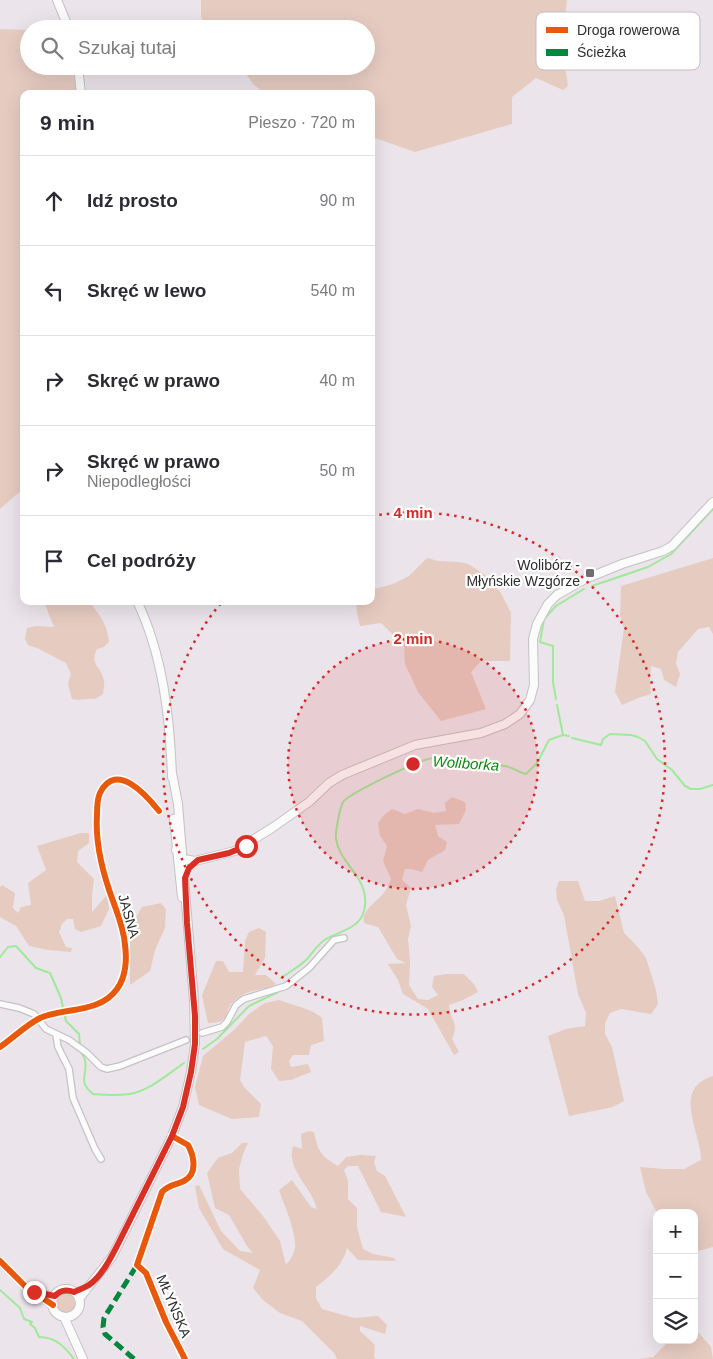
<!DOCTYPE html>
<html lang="pl">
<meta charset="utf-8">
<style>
:root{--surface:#fff;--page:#f7f7f7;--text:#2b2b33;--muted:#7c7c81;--line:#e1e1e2}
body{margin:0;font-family:Helvetica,sans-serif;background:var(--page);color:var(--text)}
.controls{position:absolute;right:15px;bottom:15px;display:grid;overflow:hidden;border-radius:10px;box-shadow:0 5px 20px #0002}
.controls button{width:45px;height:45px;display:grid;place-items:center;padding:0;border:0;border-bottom:1px solid var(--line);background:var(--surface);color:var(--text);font:25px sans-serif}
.stop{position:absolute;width:15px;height:15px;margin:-11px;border:4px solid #d93025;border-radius:50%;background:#fff}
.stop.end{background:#d93025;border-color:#fff;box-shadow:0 1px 5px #0008}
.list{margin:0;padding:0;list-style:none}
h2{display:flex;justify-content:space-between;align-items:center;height:65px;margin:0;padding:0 20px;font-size:21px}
h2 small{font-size:16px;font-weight:400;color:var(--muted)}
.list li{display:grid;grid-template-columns:32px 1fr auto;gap:15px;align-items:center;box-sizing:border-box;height:90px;padding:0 20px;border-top:1px solid var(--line)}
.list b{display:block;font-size:19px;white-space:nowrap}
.list p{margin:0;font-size:16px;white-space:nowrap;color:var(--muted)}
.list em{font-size:16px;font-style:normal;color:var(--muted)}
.icon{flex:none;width:28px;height:28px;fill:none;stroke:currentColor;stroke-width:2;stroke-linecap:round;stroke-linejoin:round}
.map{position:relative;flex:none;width:713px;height:1359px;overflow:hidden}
.search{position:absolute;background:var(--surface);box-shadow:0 5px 20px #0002;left:20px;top:20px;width:355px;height:55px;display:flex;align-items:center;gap:12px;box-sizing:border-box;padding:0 18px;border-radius:28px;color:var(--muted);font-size:19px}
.panel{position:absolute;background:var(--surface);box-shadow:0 5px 20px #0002;left:20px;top:90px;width:355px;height:515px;border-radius:10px}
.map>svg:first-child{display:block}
.green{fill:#e6cbc1}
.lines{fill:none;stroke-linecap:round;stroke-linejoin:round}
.stream{stroke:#9fe99b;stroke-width:2}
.minor-casing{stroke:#c3c2c4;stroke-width:8}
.tertiary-casing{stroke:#c3c2c4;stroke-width:9}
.secondary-casing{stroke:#c3c2c4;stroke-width:10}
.minor{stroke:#fcfbfc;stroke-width:5.5}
.tertiary{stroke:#fcfbfc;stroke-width:7}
.secondary{stroke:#fcfbfc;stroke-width:8}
.quiet{stroke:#00873e;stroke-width:5;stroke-dasharray:10 5;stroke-linecap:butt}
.cycleway-casing{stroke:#fff;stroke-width:9}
.cycleway{stroke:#e8590c;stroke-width:6}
.route{stroke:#d93025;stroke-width:6}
.ring{fill:none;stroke:#d62828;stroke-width:2.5;stroke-dasharray:2.5 5}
.poi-dot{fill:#706d6f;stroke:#fff;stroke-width:2}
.labels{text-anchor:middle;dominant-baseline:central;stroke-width:4.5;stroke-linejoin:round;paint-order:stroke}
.poi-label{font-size:14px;fill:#2d2d2d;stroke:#fff;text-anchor:end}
.street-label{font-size:14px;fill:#2d2d2d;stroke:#fff}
.water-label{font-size:15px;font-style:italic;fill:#138615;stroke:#fff}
.key{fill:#fff;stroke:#c0c0c0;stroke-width:1}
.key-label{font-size:14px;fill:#2d2d2d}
.centre{fill:#d62828;stroke:#fff;stroke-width:2.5}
.ring-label{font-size:15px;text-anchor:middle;font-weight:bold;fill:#d62828;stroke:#fff;stroke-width:4.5;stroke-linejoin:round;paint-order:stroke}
</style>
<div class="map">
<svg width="713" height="1359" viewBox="0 0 713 1359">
<rect width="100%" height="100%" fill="#ebe4ea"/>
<!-- green -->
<path class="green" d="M201,0H567L561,55L566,72L568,86L563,90L536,78L512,97V124L415,152L375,138L371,135V94H266L254,85L240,66H366V29H206L201,16Z
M0,29L29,30V66H78L81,94H24V490L17,494L0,509Z
M427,558L438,561L459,562L468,564L484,574L501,593L511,613L510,661H481L471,672L486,709L441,721L418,692L405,664L404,646L381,623L360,626L357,613L356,601H371V590L393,584L409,576Z
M713,558V634L709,627L698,629L678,652L676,663L680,674L676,687L664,680L661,669L651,666L650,680L651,694L638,698L622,705L615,692L624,628L620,615L621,586Z
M46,601H89C100,616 107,623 109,642L104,647L97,649C89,666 102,667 104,681C105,685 103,690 103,694L95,699C87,698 80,701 72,699L68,684L71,674L66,663L37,648L28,645L25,639L27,628L36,626L54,627L46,607Z
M452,797L465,802L466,810L459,824L435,825L438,836L447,842L445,850L428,860L422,872L411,869H405L402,880L411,888L406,905L411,926L408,939L410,961L409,985L418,999L428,1000L438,995L432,987L434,976L447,974H464L474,984L478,992L463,1000L449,1005C449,1019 460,1022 452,1039L459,1052L454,1055L428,1009L403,994L398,980L388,964L406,963L397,959L378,927L364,923C361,911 376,902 383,894C386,890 389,884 391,879L383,861L387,846L380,836L378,823L384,815L392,809L405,814L418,809L434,813L446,811L445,803Z
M81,833H89V843L78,851L77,862L94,879L92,895V912L107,895L109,909L101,926L81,932L75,929L73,919H67L62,924L59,932L66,947L72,948L71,952L48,950L29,946L16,926L0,917V887L2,885L15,893L13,908L18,913L21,907L31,905L28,883L46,870L37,846Z
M559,881H578L585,901H599L615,896L624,933L638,947L646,958L656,990L658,1004L651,1014L621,1009L610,1013L605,1023V1034L612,1047L624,1101L613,1107L569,1116L548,1036L566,1029L585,1026L586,1013L578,994L564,915L557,900L556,889Z
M161,903L166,909L165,928L155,950L150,971L130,985V928L142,907Z
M259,928L266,932L265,958L255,975H266L276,984C268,989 258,989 249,992C244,993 240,997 235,1000C221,1010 235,1023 208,1023L202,995L216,961H223L229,972H243L245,941L249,932Z
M279,1000C295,1006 310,1008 322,1018L324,1041L311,1045L309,1055H293L289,1061L291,1067L308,1064L311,1072L291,1080L279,1081L271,1069L273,1046L266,1036L245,1042L240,1080L244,1087L261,1104L259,1117L232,1119L199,1105L195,1087L203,1056L234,1030L249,1014L265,1003Z
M713,1076V1247L694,1252V1213H657L646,1192L640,1167L664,1169H684L701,1160C701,1131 671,1089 713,1076Z
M309,1131L314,1132C318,1152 321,1156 338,1166L346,1157L360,1155L376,1156L374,1162L377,1171L385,1176L406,1217L381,1212L358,1166H348L344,1170L348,1181V1199L357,1208V1227L363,1249L373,1254L394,1258L396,1261L358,1260L347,1248C343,1265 330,1276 316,1287V1298L322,1309L354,1318L378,1316L387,1325L385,1334L360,1326V1331L375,1345L374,1357L376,1359H337L334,1353L302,1321L280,1313L263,1300L253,1288L260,1270L223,1249L199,1208L195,1186L199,1185L221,1231L240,1251L253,1253L247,1246L229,1215L215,1208L207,1173L218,1158L232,1153L242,1143H248L243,1154L239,1169L240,1189L263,1216L280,1241L286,1265C291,1259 296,1252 295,1244C295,1229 284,1204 279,1190L292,1180L311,1207L317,1209C313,1191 295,1177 292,1158C291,1155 292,1150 293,1146L302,1149L301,1134Z
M56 1303a10 10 0 1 1 20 0a10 10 0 1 1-20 0Z
M694,1327L711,1347L713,1359H639L653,1357L670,1340H694Z"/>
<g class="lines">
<!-- stream -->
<path class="stream" d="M592,586L648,567L671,554L713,509
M556,699L553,682V646L540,642L544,619L556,606L584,589
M557,705L563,735
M563,735L569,736
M572,738L601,745L603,739L610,734L631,735L638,737L645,741L657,759L672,770L685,786L691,789H700L713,785
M0,957L8,947L16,946L36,968L50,973L61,998L66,1021L79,1034L80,1045
M281,978C289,972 301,966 308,958C314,951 318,944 326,939C340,931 360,928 364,911C372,878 340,866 336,839C335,832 340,808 343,802C350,793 422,758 434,758C445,757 457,763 468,764C480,765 493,764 505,766C513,767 519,773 526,774L537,763L549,740L563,735
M203,1049L217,1039L249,1006L278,992
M80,1050C81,1054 85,1056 85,1060C88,1076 77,1081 93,1094C105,1095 117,1096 129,1094C149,1091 168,1074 184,1063
M0,1290L20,1308L24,1319L32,1322L30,1324L35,1328L39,1337C56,1337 65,1347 74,1359"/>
<defs>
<path id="minor" d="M0,1004L19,1008L34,1014L46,1029L69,1040L87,1053L101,1067L107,1069L120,1066L186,1040
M202,1033L222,1027L227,1022L236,1005L244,999L286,986L309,968L334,940L344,938
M56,1035L58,1047L69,1069L73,1098L95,1149L101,1159
M0,1047C13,1038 26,1025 40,1018C65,1007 99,1014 117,989C126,977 127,959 125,945C124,929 118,915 113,901C103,874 95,844 97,815C97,808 97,799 100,793C116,760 147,796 159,811
M172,1136L188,1145C194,1156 198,1174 184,1181C176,1185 168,1185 162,1192L137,1265L146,1273L166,1322L185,1359"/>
<path id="tertiary" d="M0,1261L25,1286L53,1305
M39,1294L55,1296"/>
<path id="secondary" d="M57,0L69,29
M78,66L81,94
M137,601C163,655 170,718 172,777
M174,819L182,897
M176,850L184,859L195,861L235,851L272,828L309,802L329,783L342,775L415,745L481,733L505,724L520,714L530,700L534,685L533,639L537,624L548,604L557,595L585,579L622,564L663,551L672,546L713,502
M52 1303a14 14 0 1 1 28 0a14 14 0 1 1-28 0Z
M79,1299L112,1257L129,1223L172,1136L183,1107L191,1072L195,1044L194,1001L178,804L172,773
M64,1317L83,1359"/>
</defs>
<!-- minor casing -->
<use href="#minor" class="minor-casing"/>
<!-- tertiary casing -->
<use href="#tertiary" class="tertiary-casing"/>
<!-- secondary casing -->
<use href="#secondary" class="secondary-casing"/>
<!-- minor -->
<use href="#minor" class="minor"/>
<!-- tertiary -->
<use href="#tertiary" class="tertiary"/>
<!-- secondary -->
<use href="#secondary" class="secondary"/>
<!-- quiet -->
<path class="quiet" d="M134,1359L105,1334L103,1327L104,1318L137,1265"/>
<defs>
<path id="cycleway" d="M0,1047C13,1038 26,1025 40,1018C65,1007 99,1014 117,989C126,977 127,959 125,945C124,929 118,915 113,901C103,874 95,844 97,815C97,808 97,799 100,793C116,760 147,796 159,811
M172,1136L188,1145C194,1156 198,1174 184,1181C176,1185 168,1185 162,1192L137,1265L146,1273L166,1322L185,1359
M0,1261L25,1286L53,1305"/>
</defs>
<!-- cycleway casing -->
<use href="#cycleway" class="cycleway-casing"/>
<!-- cycleway -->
<use href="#cycleway" class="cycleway"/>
</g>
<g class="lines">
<!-- route -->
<path class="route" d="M34,1292L55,1296C60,1290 66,1289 74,1292C78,1290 84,1288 89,1285C102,1276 112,1256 119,1242L172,1136L183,1107L191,1072L195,1044V1016L187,923L185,878L189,868L198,860L229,853L246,846"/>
</g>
<!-- distance rings -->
<circle cx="413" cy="764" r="125" fill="#d62828" fill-opacity=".12"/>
<g class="ring">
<circle cx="413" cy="764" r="125"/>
<path d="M372 516A251 251 0 1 1 221 603"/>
</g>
<!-- markers -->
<rect class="poi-dot" x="585" y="568" width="10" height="10" rx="2.5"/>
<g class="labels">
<!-- poi labels -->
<g class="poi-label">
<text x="580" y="565">Wolibórz -<tspan x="580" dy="16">Młyńskie Wzgórze</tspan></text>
</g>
<!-- street labels -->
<g class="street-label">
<text transform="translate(129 916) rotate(74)">JASNA</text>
<text transform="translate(174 1306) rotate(67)">MŁYŃSKA</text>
</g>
<!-- water labels -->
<g class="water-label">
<text transform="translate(466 763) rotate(4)">Woliborka</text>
</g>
</g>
<!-- legend -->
<rect x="536" y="12" width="164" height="58" rx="8" class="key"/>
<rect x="546" y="27" width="22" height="6" fill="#e8590c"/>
<rect x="546" y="49" width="22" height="7" fill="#00873e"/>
<g class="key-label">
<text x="577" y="35">Droga rowerowa</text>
<text x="577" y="57">Ścieżka</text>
</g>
<circle cx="413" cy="764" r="8" class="centre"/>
<g class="ring-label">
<text x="413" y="518">4 min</text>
<text x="413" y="644">2 min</text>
</g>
</svg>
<div class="controls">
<button>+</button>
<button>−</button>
<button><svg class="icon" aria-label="layers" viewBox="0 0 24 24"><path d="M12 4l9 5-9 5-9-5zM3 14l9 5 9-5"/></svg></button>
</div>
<div class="stop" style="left:246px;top:846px"></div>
<div class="stop end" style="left:34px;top:1292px"></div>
<div class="search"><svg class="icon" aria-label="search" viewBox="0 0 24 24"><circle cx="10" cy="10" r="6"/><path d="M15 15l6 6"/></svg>Szukaj tutaj</div>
<section class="panel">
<h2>9 min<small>Pieszo · 720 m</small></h2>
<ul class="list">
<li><svg class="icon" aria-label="ahead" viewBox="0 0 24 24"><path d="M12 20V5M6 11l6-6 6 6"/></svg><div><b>Idź prosto</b></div><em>90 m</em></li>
<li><svg class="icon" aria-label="left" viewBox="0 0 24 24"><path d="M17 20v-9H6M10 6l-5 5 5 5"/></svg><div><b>Skręć w lewo</b></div><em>540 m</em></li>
<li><svg class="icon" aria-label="right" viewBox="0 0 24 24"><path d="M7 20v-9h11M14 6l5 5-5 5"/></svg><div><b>Skręć w prawo</b></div><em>40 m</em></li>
<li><svg class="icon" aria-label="right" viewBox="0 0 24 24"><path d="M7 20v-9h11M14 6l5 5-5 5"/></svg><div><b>Skręć w prawo</b><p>Niepodległości</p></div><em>50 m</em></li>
<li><svg class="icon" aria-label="arrive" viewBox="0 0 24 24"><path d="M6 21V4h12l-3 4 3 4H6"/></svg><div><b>Cel podróży</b></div></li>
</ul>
</section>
</div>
